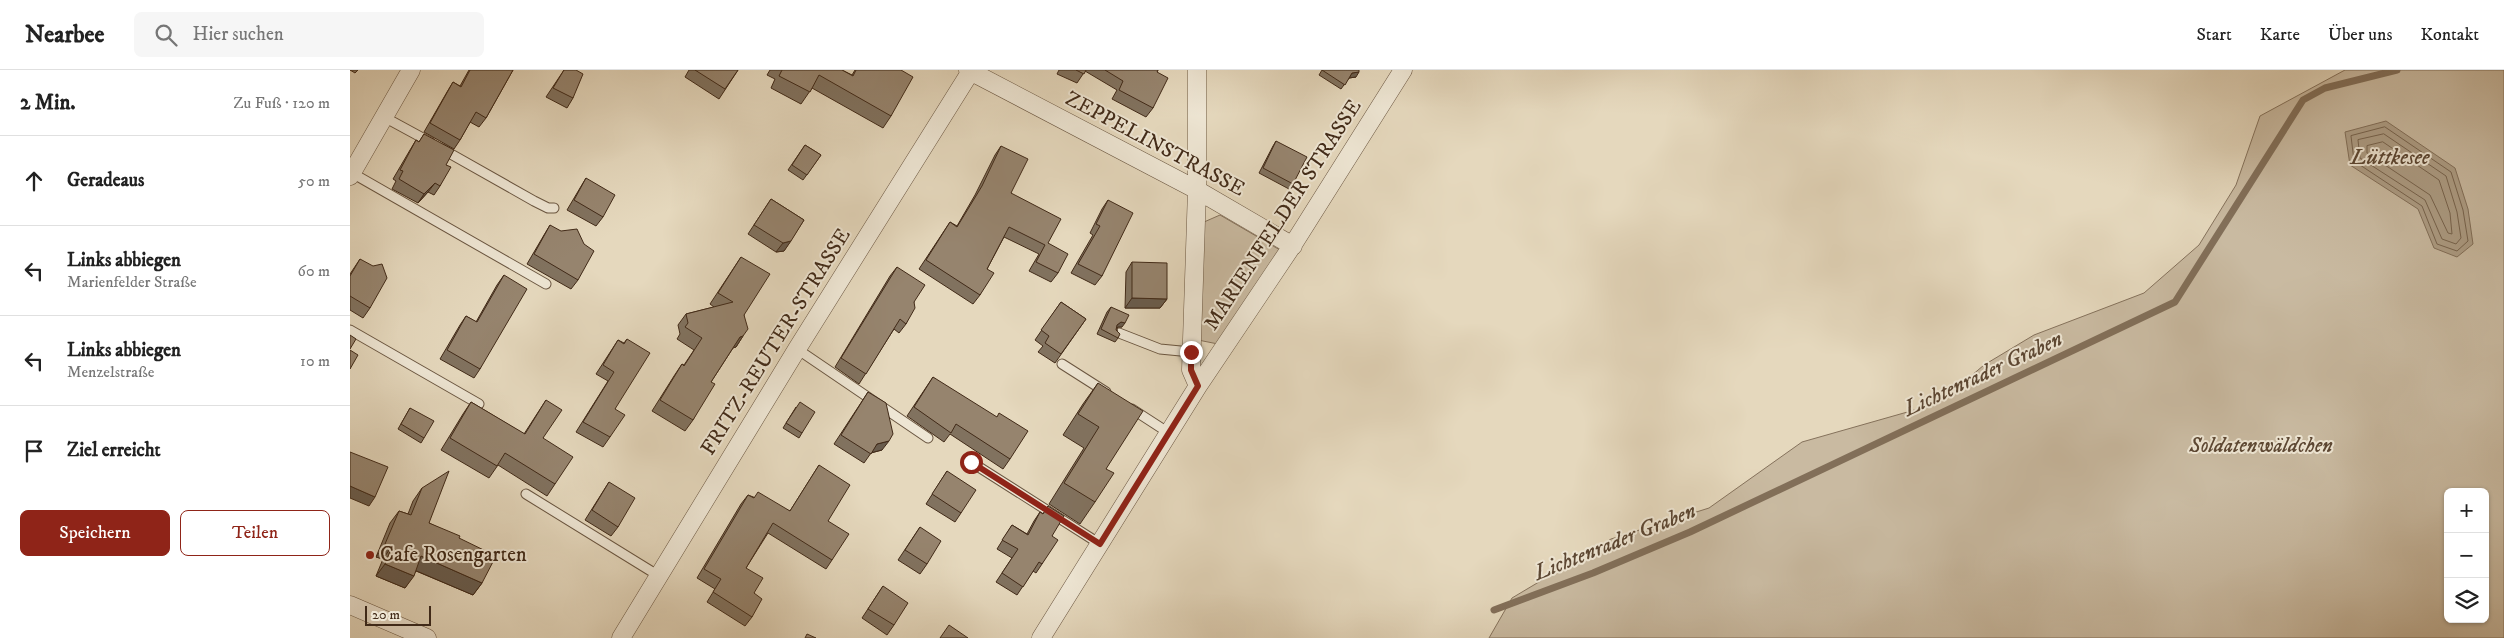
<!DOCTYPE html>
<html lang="de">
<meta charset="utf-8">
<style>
:root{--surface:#fff;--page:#f6f6f6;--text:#222;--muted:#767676;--line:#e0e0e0;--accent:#8f2418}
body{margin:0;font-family:"IM FELL DW Pica",serif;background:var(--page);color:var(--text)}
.controls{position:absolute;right:15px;bottom:15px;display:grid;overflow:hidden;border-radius:8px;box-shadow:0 1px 4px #0004}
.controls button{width:45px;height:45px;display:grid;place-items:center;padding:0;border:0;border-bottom:1px solid var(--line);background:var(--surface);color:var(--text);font:25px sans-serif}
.scale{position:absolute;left:15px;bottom:12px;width:66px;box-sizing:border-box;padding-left:5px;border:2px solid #412a18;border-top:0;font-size:14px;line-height:18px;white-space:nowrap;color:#412a18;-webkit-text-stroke:4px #eee6d4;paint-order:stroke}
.stop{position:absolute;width:15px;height:15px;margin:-11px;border:4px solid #8f2418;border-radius:50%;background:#fff}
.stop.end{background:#8f2418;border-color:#fff;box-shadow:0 1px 5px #0008}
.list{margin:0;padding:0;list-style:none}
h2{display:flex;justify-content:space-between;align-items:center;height:65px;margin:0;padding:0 20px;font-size:21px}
h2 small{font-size:16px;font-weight:400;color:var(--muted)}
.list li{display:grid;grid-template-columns:32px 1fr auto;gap:15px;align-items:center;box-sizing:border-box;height:90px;padding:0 20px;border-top:1px solid var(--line)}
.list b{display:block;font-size:19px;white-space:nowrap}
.list p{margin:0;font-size:16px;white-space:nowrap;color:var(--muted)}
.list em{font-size:16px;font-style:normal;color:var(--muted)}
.actions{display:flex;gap:10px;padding:15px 20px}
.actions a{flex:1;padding:11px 0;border:1px solid var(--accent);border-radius:8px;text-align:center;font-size:18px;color:var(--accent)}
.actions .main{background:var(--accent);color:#fff}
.icon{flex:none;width:28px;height:28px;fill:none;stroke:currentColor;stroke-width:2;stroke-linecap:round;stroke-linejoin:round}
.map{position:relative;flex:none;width:2154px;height:568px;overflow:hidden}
header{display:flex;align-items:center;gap:30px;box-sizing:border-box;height:70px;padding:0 25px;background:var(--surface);border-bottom:1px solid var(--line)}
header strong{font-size:24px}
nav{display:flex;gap:28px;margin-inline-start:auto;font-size:18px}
.search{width:350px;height:45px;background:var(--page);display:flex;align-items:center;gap:12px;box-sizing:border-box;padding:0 18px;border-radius:8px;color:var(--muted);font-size:19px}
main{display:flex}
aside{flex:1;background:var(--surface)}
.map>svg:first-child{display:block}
.green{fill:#c9baa1;stroke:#85725c;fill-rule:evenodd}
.water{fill:#ad9d85;stroke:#826f59}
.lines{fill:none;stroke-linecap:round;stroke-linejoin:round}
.shore{stroke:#77644e;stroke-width:1}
.stream{stroke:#826f59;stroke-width:7}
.lane-casing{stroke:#6a5641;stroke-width:11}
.street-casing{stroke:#6a5641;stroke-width:19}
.lane{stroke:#eee6d4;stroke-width:9}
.street{stroke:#eee6d4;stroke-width:18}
.wall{fill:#81725f;stroke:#412a18}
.shaded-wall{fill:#695c4d;stroke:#412a18}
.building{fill:#96846e;stroke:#412a18}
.route{stroke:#8f2418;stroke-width:6}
.poi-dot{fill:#8f2418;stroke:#eee6d4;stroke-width:2}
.labels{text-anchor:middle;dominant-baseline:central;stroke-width:4;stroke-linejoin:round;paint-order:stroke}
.street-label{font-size:21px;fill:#412a18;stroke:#eee6d4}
.park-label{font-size:21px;font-style:italic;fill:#5c4733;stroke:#eee6d4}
.poi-label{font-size:21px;fill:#412a18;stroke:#eee6d4;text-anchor:start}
.water-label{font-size:22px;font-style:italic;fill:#5c4733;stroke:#eee6d4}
</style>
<header>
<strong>Nearbee</strong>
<div class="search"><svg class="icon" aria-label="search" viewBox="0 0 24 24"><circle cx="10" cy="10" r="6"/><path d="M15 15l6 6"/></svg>Hier suchen</div>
<nav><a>Start</a><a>Karte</a><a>Über uns</a><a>Kontakt</a></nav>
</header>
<main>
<aside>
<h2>2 Min.<small>Zu Fuß · 120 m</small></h2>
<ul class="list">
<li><svg class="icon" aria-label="ahead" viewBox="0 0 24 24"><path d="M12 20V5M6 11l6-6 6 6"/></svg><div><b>Geradeaus</b></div><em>50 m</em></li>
<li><svg class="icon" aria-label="left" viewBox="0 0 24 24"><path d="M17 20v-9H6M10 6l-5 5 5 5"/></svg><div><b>Links abbiegen</b><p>Marienfelder Straße</p></div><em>60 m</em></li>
<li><svg class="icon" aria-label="left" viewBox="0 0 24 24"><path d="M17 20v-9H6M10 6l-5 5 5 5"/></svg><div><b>Links abbiegen</b><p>Menzelstraße</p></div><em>10 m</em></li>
<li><svg class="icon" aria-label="arrive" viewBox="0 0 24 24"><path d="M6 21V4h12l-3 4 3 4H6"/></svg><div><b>Ziel erreicht</b></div></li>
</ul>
<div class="actions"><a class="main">Speichern</a><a>Teilen</a></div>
</aside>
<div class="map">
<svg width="2154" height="568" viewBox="0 0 2154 568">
<rect width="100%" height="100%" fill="#e5d8bd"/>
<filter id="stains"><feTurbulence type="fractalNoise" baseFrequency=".004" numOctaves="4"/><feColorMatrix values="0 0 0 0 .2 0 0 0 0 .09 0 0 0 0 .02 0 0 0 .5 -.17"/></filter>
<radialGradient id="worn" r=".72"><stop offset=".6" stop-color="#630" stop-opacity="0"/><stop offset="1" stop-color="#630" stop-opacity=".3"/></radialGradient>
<!-- green -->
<path class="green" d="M1995,0H2154V568H1139L1162,528L1261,469L1359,438L1452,372L1589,333L1634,295L1684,265L1794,223L1849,175L1886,115L1910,46ZM2098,422H2135V549H2098Z
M870,145L930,180L868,274L848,270L854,152Z"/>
<!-- water -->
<path class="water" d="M2036,51L2105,98L2118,139L2123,174L2107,187L2084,178L2068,139L2000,95L1995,62Z"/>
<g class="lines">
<!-- shore -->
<path class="shore" d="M2035,57L2101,102L2113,140L2118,171L2107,181L2087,174L2072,136L2004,91L2001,66Z
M2034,64L2096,106L2107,142L2111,168L2106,174L2092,169L2075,130L2010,88L2008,70Z
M2033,72L2089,110L2100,143L2102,164L2098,163L2080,125L2017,83V76Z"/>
<!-- stream -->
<path class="stream" d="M1144,540L1243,503L1340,462L1825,232L1953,30L1975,18L2047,0"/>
<defs>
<path id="lane" d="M34,47L80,72
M92,79L184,131L198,138H204
M2,103L196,214
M0,260L129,334
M769,263L810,279L841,282
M447,279L578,368
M712,294L756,322
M782,339L819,363
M621,392L750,474
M176,424L309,506"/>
<path id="street" d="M618,0L847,120L943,176
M847,0V120L841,300L848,316
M0,106L61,0
M0,535L77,568
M271,568L447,279L621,1
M691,568L848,316L944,173L1053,0"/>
</defs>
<!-- lane casing -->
<use href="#lane" class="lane-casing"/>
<!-- street casing -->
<use href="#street" class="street-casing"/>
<!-- lane -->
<use href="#lane" class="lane"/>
<!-- street -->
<use href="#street" class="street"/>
</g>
<!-- wall -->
<path class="wall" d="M0,0H8L5,3Z
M119,0H163L136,48L129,57L120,52L110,70L104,79L74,62L97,22L103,12L110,16Z
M214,0L223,28L217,38L196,27Z
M339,0H388L369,29L335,7Z
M420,0H492L502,5L505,0H551L541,46L533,58L462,18L451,34L421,18L425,9L417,5Z
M709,0H808L807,2L803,38L796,47L762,29L767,20L735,1L727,13L707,4Z
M972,0L1006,7L999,8L991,19L969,5Z
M74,64L96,95L90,116L84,125L78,122L68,133L42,119L46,111L43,109L60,80L66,70L69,72Z
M926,71L943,114L939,119L909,103L923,76Z
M455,75L471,85L453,110L438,100Z
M651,76L661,123L698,173L708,203L701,212L679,201L689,184L654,167L637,199L630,225L623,234L569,199L600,152L607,156L625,125L645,85Z
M236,108L253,147L246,156L217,140L230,118Z
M421,129L454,150L434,181L426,182L398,164Z
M758,130L752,206L745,215L721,203L743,165L740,163L752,139Z
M200,155L228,210L221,219L177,194L194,165Z
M391,187L394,245L393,266L386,277L383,278L361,312L343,350L335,361L302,341L324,306L332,294L334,295L344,280L327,269L330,264L328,255L336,244L364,237L360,234Z
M10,189L20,238L13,248L0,240V204Z
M782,192L817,229L810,238H775L776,202Z
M547,197L564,232L556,254L549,263L544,259L509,314L485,297L540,206Z
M154,205L130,299L124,308L90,289L110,255L116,246L126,252L147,215Z
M711,232L736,249L705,293L688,282L693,276L685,270Z
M761,237L772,257H768L767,258L768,268L765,272L747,264L757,242Z
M277,269L260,367L253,377L226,362L258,311L246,304L268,270L274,273Z
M583,307L660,389L653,399L600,364L594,372L557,346Z
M748,313L756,399L745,432L730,454L699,434L734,378L713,365L733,334Z
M518,322L532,380L521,383L514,393L484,374Z
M196,330L193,368L205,414L197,426L148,395L139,408L91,380L113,344L121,332L174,364Z
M446,337L452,363L449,368L433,358Z
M60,338L74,368L71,373L48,359Z
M469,395L478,451L482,490L476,499L418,463L396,498L404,523L402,547L395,556L357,532L365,519L347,508L391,434L398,425L440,441Z
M597,401L611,443L605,452L576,434Z
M259,412L268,457L261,466L235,450Z
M72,418L79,453L109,468L132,513L123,525L66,501L55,518L26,506L33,489L26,487L40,453L49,441L58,444L63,431Z
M698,436L702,466L692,494L686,503L683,501L667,525L646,512L662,488L647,479L662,455L677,464L684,451L690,442L693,444Z
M570,457L577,494L570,504L548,490Z
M533,516L544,555L537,565L512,548Z"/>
<!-- shaded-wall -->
<path class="shaded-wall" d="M1009,2L1006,7L999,8L1002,3Z
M85,113L78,122L68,133L74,124Z
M441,171L434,181L426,182L433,173Z
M782,228L817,229L810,238H775Z
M771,252L775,253L772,257H768L763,260L767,255Z
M393,266L386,277L382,278L390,267Z
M539,371L532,380L520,383L527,374Z
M0,416L25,427L19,436L0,428Z
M35,474L42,476L33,489L26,487Z
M71,486L132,513L123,525L62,499Z
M35,494L64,506L55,518L26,506Z"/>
<!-- building -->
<path class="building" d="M120,0H163L136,48L126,42L110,70L80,53L103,12L111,17Z
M214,0H226L233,4L223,28L203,18Z
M345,0H388L375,19Z
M432,0H492L503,6L506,0H551L563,7L541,46L469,5L460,22L429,6Z
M726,0H736L734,4Z
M755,0H808L807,2L818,8L803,38L769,20L773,11Z
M972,0H1009V2L1002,3L995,15Z
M74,64L104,80L96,95L101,97L90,116L85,113L74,124L49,109L53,101L50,100L66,70L69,72Z
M926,71L957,87L943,114L913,98Z
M455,75L471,85L457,105L442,95Z
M651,76L678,89L661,123L711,149L698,173L718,184L708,203L686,192L695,175L659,157L637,199L644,203L630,225L576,190L600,152L607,157L632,116Z
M236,108L265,125L253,147L224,130Z
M421,129L454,150L441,171L433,173L404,155Z
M758,130L783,143L752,206L728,194L750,156L746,154Z
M200,155L211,161L227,159L234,174L244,181L228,210L184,184Z
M391,187L420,204L394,245L398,259L393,266L390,267L361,312L365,314L343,350L310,330L332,294L334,296L352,268L335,257L338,253L336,244L383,232L368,223Z
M10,189L23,196L32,194L37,208L20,238L0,226V206Z
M782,192L817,193V229L782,228Z
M547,197L575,215L564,232L565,238L556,254L550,249L516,304L491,288Z
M154,205L177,219L130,299L97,280L116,246L127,252Z
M711,232L736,249L711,284L695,273L699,266L691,260Z
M761,237L779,245L775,253L771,252L767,255L766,260L770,264L768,268L751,259Z
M0,265L6,269L0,279Z
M277,269L300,283L265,339L275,345L260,367L233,352L264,302L253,295L268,270L274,274Z
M0,280L8,285L0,299Z
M583,307L647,347L649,343L678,361L660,389L606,354L601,363L564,337Z
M748,313L793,341L756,399L764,403L745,432L714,413L749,357L728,344Z
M518,322L536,333L543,364L539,371L527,374L521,384L491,365Z
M196,330L212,340L193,368L223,387L205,414L155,383L147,396L100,368L121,332L175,364Z
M450,332L465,342L452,363L436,353Z
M60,338L84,351L74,368L51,354Z
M0,382L38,397L25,427L0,416Z
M469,395L500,415L478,451L499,464L482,490L423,453L396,498L413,508L404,523L412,529L402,547L363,522L371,509L354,499L398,425L404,428L408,422L440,441Z
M99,401L79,453L110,466L109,468L146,486L132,513L71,486L64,506L35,494L42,476L35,474L49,441L61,445L72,418Z
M597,401L626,420L611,443L582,424Z
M259,412L285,428L268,457L242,440Z
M698,436L714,446L702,466L708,470L692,494L689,492L673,517L652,503L668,479L652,470L662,455L678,465L690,442L693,444Z
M570,457L591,471L577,494L555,480Z
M533,516L558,533L544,555L518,539Z
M599,555L618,568H590Z
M457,564L466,568H455Z"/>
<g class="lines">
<!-- route -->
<path class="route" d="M621,392L750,474L848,316L841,300V282"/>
</g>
<!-- markers -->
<circle class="poi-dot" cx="20" cy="485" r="5"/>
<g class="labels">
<!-- street labels -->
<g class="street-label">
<text transform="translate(805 74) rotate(28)">ZEPPELINSTRASSE</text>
<text transform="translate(933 145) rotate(-57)">MARIENFELDER STRASSE</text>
<text transform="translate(426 272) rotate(-58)">FRITZ-REUTER-STRASSE</text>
</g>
<!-- park labels -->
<g class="park-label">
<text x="1911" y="376">Soldatenwäldchen</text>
</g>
<!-- poi labels -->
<g class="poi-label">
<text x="30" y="485">Cafe Rosengarten</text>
</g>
<!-- water labels -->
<g class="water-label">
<text x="2040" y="87">Lüttkesee</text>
<text transform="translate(1633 304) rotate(-25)">Lichtenrader Graben</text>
<text transform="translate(1265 472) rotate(-22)">Lichtenrader Graben</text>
</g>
</g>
<rect width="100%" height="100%" filter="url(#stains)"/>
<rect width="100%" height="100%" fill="url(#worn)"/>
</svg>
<div class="controls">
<button>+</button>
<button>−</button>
<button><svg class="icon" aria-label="layers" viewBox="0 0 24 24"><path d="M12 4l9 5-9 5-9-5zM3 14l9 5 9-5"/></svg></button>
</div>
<div class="scale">20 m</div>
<div class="stop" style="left:621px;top:392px"></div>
<div class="stop end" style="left:841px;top:282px"></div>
</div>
</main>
